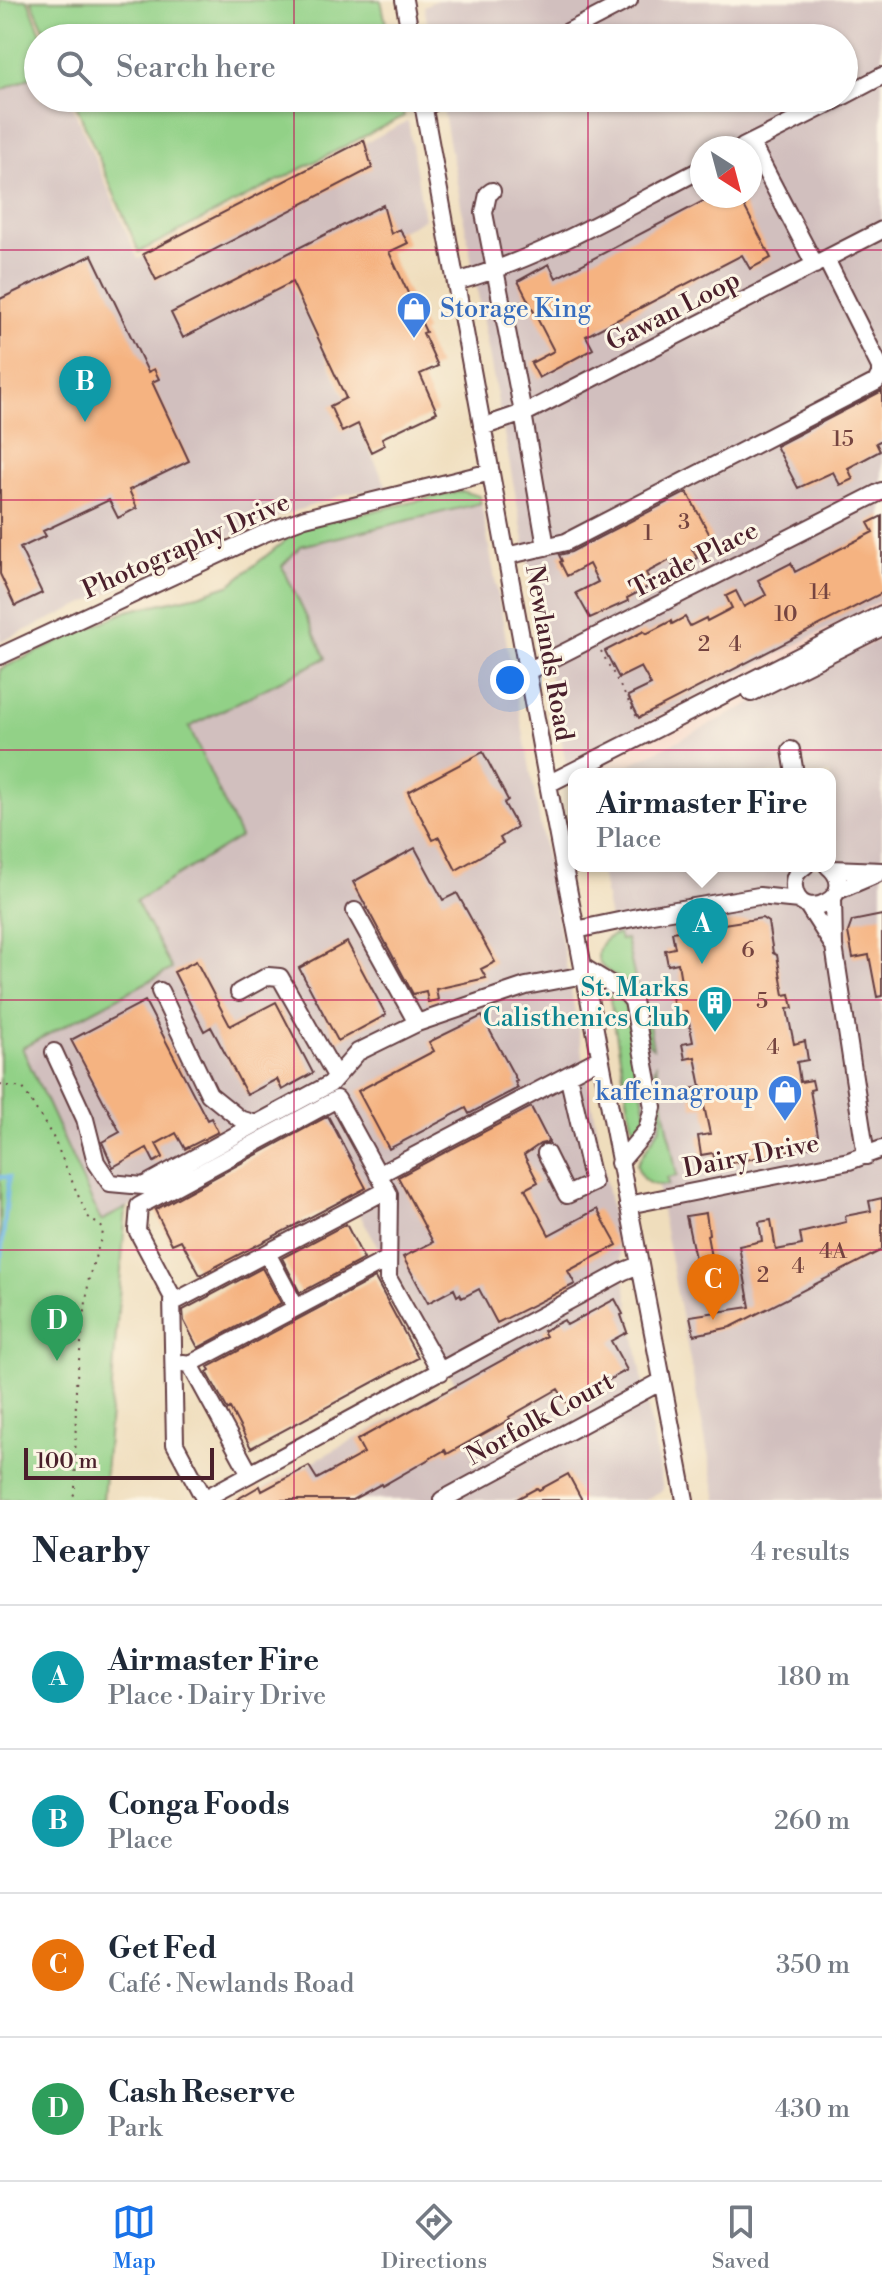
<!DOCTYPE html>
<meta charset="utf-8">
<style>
:root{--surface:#fff;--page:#f2f2f3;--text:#1f2937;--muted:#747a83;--line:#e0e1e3;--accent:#1a73e8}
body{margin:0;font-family:"Libre Bodoni",serif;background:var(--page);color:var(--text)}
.compass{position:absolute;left:690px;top:136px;width:72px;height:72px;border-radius:50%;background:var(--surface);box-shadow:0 2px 6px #0004;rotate:144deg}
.scale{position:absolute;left:24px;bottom:20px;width:190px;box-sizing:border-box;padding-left:8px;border:4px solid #4a1f2b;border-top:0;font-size:22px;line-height:28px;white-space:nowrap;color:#4a1f2b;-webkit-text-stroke:6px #fcf5e5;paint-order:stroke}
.you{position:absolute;left:510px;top:680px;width:28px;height:28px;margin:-20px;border:6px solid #fff;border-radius:50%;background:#1a73e8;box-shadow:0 0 0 12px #1a73e833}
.badge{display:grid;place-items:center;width:52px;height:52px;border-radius:50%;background:var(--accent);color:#fff;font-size:26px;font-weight:700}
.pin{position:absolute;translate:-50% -66px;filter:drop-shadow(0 2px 4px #0008)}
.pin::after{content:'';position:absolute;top:42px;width:28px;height:24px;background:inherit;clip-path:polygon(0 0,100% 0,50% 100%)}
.popup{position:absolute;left:568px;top:768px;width:268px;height:104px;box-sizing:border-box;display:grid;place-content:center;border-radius:16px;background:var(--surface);filter:drop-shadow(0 2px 6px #0005);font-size:26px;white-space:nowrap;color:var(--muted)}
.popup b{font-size:30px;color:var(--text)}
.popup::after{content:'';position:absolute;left:50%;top:100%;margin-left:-16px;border:16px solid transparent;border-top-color:var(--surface)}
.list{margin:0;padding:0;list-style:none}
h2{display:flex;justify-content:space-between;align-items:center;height:104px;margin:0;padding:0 32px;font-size:34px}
h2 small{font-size:26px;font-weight:400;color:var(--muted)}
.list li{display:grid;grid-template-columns:52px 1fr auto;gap:24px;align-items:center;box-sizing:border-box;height:144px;padding:0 32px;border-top:2px solid var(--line)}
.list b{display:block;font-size:30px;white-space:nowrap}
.list p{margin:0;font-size:26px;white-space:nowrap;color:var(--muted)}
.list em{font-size:26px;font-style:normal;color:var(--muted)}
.icon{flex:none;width:44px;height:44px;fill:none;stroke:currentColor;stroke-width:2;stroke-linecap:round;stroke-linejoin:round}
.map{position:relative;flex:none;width:882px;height:1500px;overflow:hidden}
.search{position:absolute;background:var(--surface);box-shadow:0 2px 6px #0004;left:24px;right:24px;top:24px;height:88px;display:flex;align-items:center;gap:20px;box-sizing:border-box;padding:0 28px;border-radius:44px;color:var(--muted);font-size:30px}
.sheet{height:680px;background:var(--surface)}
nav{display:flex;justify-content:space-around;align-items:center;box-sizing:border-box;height:112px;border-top:2px solid var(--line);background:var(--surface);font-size:22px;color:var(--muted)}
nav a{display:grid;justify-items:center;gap:4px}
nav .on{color:var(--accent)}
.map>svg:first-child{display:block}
.built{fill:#f6d2c4}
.industrial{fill:#d1bfbe;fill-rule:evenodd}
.green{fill:#92d187;stroke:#6e7859;stroke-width:2}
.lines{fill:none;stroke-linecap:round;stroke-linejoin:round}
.stream{stroke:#6eb7e6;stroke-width:4}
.building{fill:#f5b381}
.minor-casing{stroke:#633c41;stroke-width:20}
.path{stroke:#633c41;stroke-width:2;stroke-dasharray:2 6;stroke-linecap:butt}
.minor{stroke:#fff;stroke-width:16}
.grid{fill:none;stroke:#c2185b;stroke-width:2;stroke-opacity:0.55}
.labels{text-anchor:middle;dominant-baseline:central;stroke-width:6;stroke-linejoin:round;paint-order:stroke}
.number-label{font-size:22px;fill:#754440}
.shop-label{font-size:26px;fill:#366cbe;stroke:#fcf5e5;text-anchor:start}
.street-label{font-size:26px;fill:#4a1f2b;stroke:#fcf5e5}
.culture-label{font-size:26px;fill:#0d838f;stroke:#fcf5e5;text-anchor:end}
</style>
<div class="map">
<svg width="882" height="1500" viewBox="0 0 882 1500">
<rect width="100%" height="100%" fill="#fcf5e5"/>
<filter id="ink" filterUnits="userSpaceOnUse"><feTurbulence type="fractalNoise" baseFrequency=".0125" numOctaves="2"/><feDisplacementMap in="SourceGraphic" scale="16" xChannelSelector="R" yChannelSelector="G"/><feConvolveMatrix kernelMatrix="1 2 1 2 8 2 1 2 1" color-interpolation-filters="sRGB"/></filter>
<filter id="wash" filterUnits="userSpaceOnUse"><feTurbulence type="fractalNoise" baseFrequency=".006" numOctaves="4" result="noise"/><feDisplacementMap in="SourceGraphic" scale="32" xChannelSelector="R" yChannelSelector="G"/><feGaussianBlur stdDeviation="1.8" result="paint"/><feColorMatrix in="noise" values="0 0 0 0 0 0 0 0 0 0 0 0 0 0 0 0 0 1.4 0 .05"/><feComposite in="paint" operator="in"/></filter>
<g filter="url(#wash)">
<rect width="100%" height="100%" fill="#efddbc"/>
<!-- built -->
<path class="built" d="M882,600V638L611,774H574L573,793L566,764Z"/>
<!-- industrial -->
<path class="industrial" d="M437,0H882V600L566,764L441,98H844V38H430L424,6ZM702,148H750V196H702Z
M38,74V98H69L138,259L408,121L424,219L293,287L387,487L346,494L260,523L0,642V91Z
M481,503L663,1490L645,1500H242L456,1384L303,1115L102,1221L22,1048L172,969L135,902L239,837L188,727L326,658L282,567L301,546Z
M882,638V1500H717L665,1231L646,1113L600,866H830V774H611Z"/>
<!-- green -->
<path class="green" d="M0,0H28L43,38H38V74L0,91Z
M31,0H381L389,38H48Z
M73,98H401L404,116L139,252Z
M461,491L479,496L481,503L301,546L282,566L326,658L189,727L240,837L136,901L172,969L22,1048L101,1221L126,1208L103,1500H0V669L127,611L198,595L231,584L302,527Z
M618,934L620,940L626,939L637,988L643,990L653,1048L649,1045C645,1032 639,998 633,989C623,974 592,973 599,949C602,940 609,936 618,934Z
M609,994L619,998L625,1005L646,1113L644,1122L635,1132L634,1125H632Z
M656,1065L677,1176L667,1178L668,1185C651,1187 640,1182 637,1164L660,1127L662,1118L654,1071Z"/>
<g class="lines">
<!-- stream -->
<path class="stream" d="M0,1177H9L0,1268"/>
</g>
<g id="blocks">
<!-- building -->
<path class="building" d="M364,140L372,168L156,280L143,254Z
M713,196H739L771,258L750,269L742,255L586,336L593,349L539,378L531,363L554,351L518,281L549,264L556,278Z
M383,205L391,234L400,229L408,243L389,252L426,332L423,333L438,366L420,374L437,412L382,438L385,445L371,452L358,424L342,432L330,406L346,398L292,282L183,338L171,313Z
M92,255L148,372L154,369L159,379L152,382L189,461L129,490L137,508L118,518L109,500L43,531L46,536L20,548L42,593L15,606L0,574V299Z
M882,391V440L876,443L880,451L848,468L853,479L840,485L833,472L798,488L776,446Z
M687,492L712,539L692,549L697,558L675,570L670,560L646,573L652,585L627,598L628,601L590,618L576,593L598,582L589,564L567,576L560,562L562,561L559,555L571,552Z
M882,516V593L639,718L628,696L651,685L641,667L619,678L605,651L644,631L646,634L671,621L672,624L685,617L690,626L706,618L707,621L732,608L726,596L736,591L744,607L766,595L758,580L791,563L795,572L873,532L868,523Z
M483,752L508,800L504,803L517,827L500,838L503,843L456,870L439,837L433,840L408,792Z
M415,848L443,900L457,893L495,962L481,969L486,978L436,989L438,1000L428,1002L426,991L413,994L353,882Z
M882,915V996L877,997L869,955L853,958L848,932L852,921Z
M762,918L768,922L773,953L777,955L784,995L790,994L793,1008L787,1009L794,1044L805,1041L808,1060L797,1062L800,1082L812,1080L814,1089L810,1090L818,1135L810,1147L716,1166L713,1153L701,1155L698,1136L710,1134L704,1106L693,1108L689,1089L701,1087L695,1057L685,1059L682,1044L693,1042L687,1012L675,1014L672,996L683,993L678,963L668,965L665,950L675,948L672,932Z
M347,942L386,1015L338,1041L299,968Z
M196,961L230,1026L276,1002L313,1073L282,1090L277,1079L247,1095L211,1027L204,1031L174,972Z
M145,1001L207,1120L211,1118L218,1132L185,1149L176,1133L156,1144L163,1157L154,1162L147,1148L113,1167L102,1142L120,1132L71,1040Z
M482,1016L517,1081L515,1082L518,1088L469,1114L466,1108L389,1149L358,1091L434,1051L429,1042Z
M531,1107L549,1142L540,1144L524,1155L538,1182L525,1189L549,1235L597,1209L617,1245L568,1271L575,1284L497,1323L479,1289L462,1298L460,1294L457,1296L454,1289L428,1303L403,1257L433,1242L398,1177Z
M328,1116L366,1188L200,1275L181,1240L172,1244L155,1210Z
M882,1198V1250L731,1327L694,1335L690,1316L750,1307L739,1246L762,1241L759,1222L771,1220L776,1250L802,1245L800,1233L846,1222L845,1216L871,1211L869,1201Z
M706,1213L709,1234L707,1235L714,1274L699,1277L686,1216Z
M346,1224L364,1259L300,1293L282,1258Z
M262,1268L281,1303L198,1348L184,1321L183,1310Z
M375,1278L418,1358L251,1448L230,1408L228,1410L207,1372L210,1370L208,1367Z
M615,1299L623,1314L621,1315L627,1332L611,1341L627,1370L583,1394L582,1393L566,1402L558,1389L509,1417L510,1419L447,1454L445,1450L382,1486L381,1484L352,1500H236L260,1486L262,1491L309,1466L317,1479L328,1473L364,1453L357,1440L546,1336L543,1331L564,1320L567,1325Z
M568,1474L582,1500H515L537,1488L539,1490Z"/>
</g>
</g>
<g filter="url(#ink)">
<use href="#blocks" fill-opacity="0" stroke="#633c41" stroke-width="2"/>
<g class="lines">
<defs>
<path id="minor" d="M404,0L411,38
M556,38L629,0
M844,96L882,76
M422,98L548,784L685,1500
M423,108L441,98
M751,143L815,265
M743,147L840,98
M492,191L488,194L484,213L523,413L546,547
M456,282C543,258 622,210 702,169
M482,427L529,411L882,230
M506,556L566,542L876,382L880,374V367L826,259
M0,656L265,533L305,518L491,472
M528,671L882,491
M751,693L882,627
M791,750L795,774
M548,784L882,614
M805,866C797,871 793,877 794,887C799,927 863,895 828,866
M832,869L882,871
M837,891L877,874
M833,899L834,946L866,1156
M808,906L833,945
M355,911L417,1023
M576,930L652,914L759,896L799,900
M583,967L627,994L633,1001L653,1107L647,1130L619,1163
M160,991L209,1094L240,1119L256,1124L330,1084L358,1052L417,1023L526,986L584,975
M239,992L268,976L280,977L336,1076
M54,1052L85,1119L96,1162L110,1183L143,1186L256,1124
M546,1153L567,1195L593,1183L568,1075
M378,1175L600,1058
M628,1205L849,1161L882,1149
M267,1253L296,1308
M172,1303L387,1190
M183,1363L190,1364L250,1474
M190,1364L388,1259
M204,1499L624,1271L639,1265
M205,1500L175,1444L172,1296L137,1230L139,1206L337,1099L389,1194L388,1278L441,1372
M442,1500L662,1381"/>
</defs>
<!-- minor casing -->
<use href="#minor" class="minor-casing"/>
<!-- path -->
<path class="path" d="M601,651L637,717
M0,1085L23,1088L53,1137L87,1216L104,1229L89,1277L76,1385L75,1492L71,1500"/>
<!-- minor -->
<use href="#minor" class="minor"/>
</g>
</g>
<!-- grid -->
<path class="grid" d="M294,0V38M588,0V38M294,98V1500M588,98V1500M0,250H882M0,500H882M0,750H882M0,1000H882M0,1250H882"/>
<!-- icons -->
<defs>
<symbol id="shop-pin" viewBox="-11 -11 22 30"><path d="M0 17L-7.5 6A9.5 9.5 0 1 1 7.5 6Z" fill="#3f7fe0" stroke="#fcf5e5"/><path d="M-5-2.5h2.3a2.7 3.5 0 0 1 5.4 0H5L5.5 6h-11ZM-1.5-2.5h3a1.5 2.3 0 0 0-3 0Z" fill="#fff"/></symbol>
<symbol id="building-pin" viewBox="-11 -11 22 30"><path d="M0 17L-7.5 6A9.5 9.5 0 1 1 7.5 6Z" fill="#0f9aa8" stroke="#fcf5e5"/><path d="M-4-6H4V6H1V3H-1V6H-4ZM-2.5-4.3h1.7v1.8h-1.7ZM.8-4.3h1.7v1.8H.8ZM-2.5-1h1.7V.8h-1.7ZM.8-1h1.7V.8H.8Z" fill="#fff"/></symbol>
</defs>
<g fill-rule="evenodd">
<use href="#shop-pin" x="394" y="289" width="40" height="54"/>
<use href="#building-pin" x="695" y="983" width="40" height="54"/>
<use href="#shop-pin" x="765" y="1072" width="40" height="54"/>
</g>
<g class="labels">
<!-- number labels -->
<g class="number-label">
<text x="843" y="439">15</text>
<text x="684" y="522">3</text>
<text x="648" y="533">1</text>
<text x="820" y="592">14</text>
<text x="786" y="614">10</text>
<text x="704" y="644">2</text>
<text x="735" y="644">4</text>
<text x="748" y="950">6</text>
<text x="762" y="1001">5</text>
<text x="773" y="1047">4</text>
<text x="833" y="1251">4A</text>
<text x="798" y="1266">4</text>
<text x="763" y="1275">2</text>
</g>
<!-- shop labels -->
<g class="shop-label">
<text x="440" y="309">Storage King</text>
<text x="759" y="1092" text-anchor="end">kaffeinagroup</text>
</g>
<!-- street labels -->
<g class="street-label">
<text transform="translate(673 311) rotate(-27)">Gawan Loop</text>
<text transform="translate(186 546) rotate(-24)">Photography Drive</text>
<text transform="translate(694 560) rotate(-27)">Trade Place</text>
<text transform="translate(549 653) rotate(80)">Newlands Road</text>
<text transform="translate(751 1156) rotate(-11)">Dairy Drive</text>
<text transform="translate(540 1419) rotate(-29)">Norfolk Court</text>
</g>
<!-- culture labels -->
<g class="culture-label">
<text x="689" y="988">St. Marks<tspan x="689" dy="30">Calisthenics Club</tspan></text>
</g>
</g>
</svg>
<svg class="compass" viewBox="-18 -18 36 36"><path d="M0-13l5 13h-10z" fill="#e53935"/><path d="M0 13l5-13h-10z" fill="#747a83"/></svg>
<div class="scale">100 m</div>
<div class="you"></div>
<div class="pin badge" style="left:702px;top:964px;background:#0f9aa8">A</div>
<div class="popup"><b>Airmaster Fire</b>Place</div>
<div class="pin badge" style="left:85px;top:422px;background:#0f9aa8">B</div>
<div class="pin badge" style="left:713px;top:1320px;background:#e8710a">C</div>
<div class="pin badge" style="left:57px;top:1361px;background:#2e9e5b">D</div>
<div class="search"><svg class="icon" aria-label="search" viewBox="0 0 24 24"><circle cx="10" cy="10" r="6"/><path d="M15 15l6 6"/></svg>Search here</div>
</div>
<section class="sheet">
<h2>Nearby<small>4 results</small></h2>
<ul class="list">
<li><span class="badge" style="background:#0f9aa8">A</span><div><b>Airmaster Fire</b><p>Place · Dairy Drive</p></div><em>180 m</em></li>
<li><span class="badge" style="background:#0f9aa8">B</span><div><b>Conga Foods</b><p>Place</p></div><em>260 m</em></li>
<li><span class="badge" style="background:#e8710a">C</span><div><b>Get Fed</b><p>Café · Newlands Road</p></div><em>350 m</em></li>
<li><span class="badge" style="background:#2e9e5b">D</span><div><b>Cash Reserve</b><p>Park</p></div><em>430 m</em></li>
</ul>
</section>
<nav>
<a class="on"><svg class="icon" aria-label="map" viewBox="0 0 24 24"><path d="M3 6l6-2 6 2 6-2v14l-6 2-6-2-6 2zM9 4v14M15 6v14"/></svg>Map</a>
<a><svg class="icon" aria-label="directions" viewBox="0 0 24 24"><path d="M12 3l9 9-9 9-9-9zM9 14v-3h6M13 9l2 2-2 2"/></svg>Directions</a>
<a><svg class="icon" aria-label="saved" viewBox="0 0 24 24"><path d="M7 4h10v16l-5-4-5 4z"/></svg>Saved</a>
</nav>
